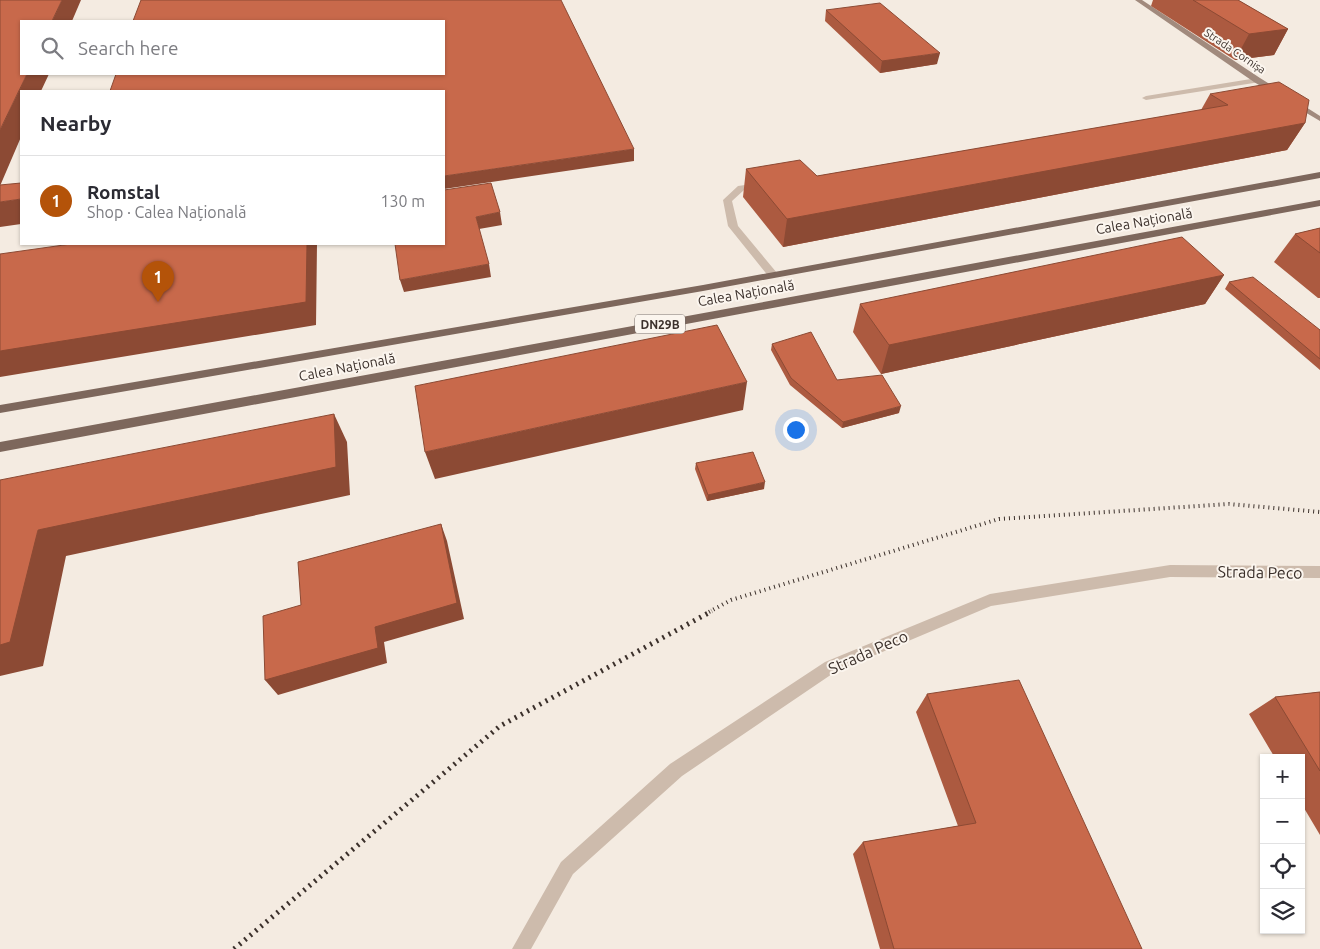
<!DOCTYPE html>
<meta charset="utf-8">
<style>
:root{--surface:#fff;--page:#f2f2f3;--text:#2b2b33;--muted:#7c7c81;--line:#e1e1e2;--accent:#b45309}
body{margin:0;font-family:Ubuntu,sans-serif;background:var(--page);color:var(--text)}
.controls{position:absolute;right:15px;bottom:15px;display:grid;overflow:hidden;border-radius:0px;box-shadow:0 1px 4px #0004}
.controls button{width:45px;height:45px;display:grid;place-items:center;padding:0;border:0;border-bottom:1px solid var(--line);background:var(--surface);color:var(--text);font:25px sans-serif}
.you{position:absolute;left:795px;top:429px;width:18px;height:18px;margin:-12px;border:4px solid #fff;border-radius:50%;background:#1a73e8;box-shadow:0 0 0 8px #1a73e833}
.badge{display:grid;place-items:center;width:32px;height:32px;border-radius:50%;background:var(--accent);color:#fff;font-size:16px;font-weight:700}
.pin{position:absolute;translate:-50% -41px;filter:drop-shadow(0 1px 2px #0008)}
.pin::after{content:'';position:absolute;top:26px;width:18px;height:15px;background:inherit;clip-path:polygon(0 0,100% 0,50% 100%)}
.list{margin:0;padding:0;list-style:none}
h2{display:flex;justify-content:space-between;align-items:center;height:65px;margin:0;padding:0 20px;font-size:21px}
h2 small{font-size:16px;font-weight:400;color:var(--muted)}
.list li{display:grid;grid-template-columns:32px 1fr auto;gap:15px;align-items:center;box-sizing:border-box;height:90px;padding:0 20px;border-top:1px solid var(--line)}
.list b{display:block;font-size:19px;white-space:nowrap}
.list p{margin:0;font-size:16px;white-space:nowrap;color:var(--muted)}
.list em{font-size:16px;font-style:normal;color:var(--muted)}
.icon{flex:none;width:28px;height:28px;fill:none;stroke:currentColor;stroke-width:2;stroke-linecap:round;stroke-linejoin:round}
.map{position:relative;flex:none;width:1320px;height:949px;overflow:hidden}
.search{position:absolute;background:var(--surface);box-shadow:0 1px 4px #0004;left:20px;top:20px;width:425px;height:55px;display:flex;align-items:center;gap:12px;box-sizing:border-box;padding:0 18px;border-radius:0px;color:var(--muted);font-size:19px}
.panel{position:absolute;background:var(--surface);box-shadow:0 1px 4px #0004;left:20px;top:90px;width:425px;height:155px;border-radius:0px}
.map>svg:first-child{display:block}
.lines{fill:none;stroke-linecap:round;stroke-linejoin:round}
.lane{fill:#cdbbac;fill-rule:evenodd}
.street{fill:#cdbbac;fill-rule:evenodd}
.secondary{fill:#a18a7d;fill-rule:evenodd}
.primary{fill:#7d675c;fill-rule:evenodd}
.rail-far1{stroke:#3b302b;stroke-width:4;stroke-dasharray:1 4;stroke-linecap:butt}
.rail{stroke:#3b302b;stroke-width:5;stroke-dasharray:2 5;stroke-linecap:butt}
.wall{fill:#ac5a40}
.shaded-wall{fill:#8c4a34}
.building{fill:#c8694b;stroke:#8c4a34}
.labels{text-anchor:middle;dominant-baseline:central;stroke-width:4;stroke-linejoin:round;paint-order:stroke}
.far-street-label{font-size:11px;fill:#3b302b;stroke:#fbf5ee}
.shield{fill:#fbf5ee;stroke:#756b66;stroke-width:1}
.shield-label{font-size:12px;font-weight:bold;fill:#3b302b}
.street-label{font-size:14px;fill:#3b302b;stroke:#fbf5ee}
.near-street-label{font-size:16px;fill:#3b302b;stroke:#fbf5ee}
</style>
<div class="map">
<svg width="1320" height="949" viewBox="0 0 1320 949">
<rect width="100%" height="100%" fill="#f4ebe1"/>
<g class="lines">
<!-- lane -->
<path class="lane" d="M1257,78H1260V82L1146,100L1142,98L1146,96Z
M759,183L762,184V188L744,190L732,201L738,226L777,273L778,275L773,278L769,277L728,226L723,200L738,186Z"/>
<!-- street -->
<path class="street" d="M1170,565L1320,566V578L1170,577L991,606L835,672L682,776L573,874L531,949H512L561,862L670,764L825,662L990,594Z"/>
<!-- secondary -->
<path class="secondary" d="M1135,0H1142L1260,78L1320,116V121L1254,82Z"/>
<!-- primary -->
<path class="primary" d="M1320,172V178L703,291L0,413V405L703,285Z
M1320,200V206L0,452V442Z"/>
<!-- rail-far1 -->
<path class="rail-far1" d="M709,612L731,600L999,519L1229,504L1320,512"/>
<!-- rail -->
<path class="rail" d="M234,949L500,726L712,611"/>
</g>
<!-- wall -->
<path class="wall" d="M1153,0H1238L1288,29L1274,55L1235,60L1151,6Z
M826,10L937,64L880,73L825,21Z
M1210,94L1305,123L1287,150L783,247L743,197L746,169L817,176L1201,110Z
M1320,228V298H1318L1274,262L1295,234Z
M1224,275L1205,304L881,374L853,332L860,304Z
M1229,282L1320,330V370L1225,289Z
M772,344L837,380L899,413L842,428L790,385L771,350Z
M696,463L764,489L707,501L695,469Z
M1320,692V835L1301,803V758H1275L1249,714L1275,697Z
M927,694L1142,949H880L853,854L863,842L958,826L916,712Z"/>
<!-- shaded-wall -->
<path class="shaded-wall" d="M62,0H81L72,21H52Z
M1288,29L1274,55L1235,60L1249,34Z
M940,53L937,64L880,73L882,61Z
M27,74H49L41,91H21V137L0,186V130Z
M1305,123L1287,150L783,247L787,219Z
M634,149V161L444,189V176Z
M21,199V224L0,227V202Z
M500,212L502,225L479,229L476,217Z
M307,244H317L316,325L0,377V351Z
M489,264L491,277L404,292L400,280Z
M1224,275L1205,304L881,374L889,345Z
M747,382L743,410L435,479L425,452Z
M901,406L899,413L842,428L843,422Z
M334,414L347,442L350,495L66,556L43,666L0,676V645L38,530Z
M765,482L764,489L707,501L708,495Z
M441,524L447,541L464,619L384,642L387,663L278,695L265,680L375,627Z"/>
<!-- building -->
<path class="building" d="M0,0H62L52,21H21V74H27L0,130Z
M141,0H561L634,149L444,176V91H110L116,74H444V21H133Z
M1193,0H1238L1288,29L1249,34Z
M880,3L940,53L882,61L826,10Z
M1279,82L1309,100L1305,123L787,219L746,169L800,160L817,176L1228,105L1210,94Z
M21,183V199L0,202V185Z
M491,183L500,212L476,217L489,264L400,280L395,244H444V190Z
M1320,228V253L1295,234Z
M1182,237L1224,275L889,345L860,304Z
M71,244H307L306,302L0,351V254Z
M1253,277L1320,330V359L1229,282Z
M717,325L747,382L425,452L415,386Z
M811,332L837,380L882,375L901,406L843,422L791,378L772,344Z
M334,414L336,467L38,530L10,642L0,645V480Z
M753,452L765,482L708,495L696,463Z
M441,524L457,603L375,627L378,648L265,680L263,616L301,605L298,562Z
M1019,680L1142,949H894L863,842L976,823L927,694Z
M1320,692V771L1275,697Z"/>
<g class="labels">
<!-- far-street labels -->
<g class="far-street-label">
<text transform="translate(1235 51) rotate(34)">Strada Cornișa</text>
</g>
<!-- shield labels -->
<rect class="shield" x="635" y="314.5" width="50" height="19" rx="4"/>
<g class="shield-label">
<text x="660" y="324">DN29B</text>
</g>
<!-- street labels -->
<g class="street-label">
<text transform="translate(1144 221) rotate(-10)">Calea Națională</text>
<text transform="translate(746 293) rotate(-10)">Calea Națională</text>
<text transform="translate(347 367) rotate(-11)">Calea Națională</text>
</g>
<!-- near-street labels -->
<g class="near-street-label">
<text transform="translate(1260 572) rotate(1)">Strada Peco</text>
<text transform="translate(868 652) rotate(-24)">Strada Peco</text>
</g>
</g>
</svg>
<div class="controls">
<button>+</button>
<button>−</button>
<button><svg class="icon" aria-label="locate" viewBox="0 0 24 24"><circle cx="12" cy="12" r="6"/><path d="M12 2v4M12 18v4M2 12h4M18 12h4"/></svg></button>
<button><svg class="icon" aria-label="layers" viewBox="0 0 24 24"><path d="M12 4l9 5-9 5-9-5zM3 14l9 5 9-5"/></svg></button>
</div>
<div class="you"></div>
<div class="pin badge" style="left:158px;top:302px">1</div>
<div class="search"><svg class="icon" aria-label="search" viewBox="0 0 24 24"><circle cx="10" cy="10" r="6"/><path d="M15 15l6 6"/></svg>Search here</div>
<section class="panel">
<h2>Nearby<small></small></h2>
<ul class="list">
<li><span class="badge">1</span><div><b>Romstal</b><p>Shop · Calea Națională</p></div><em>130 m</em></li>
</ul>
</section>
</div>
